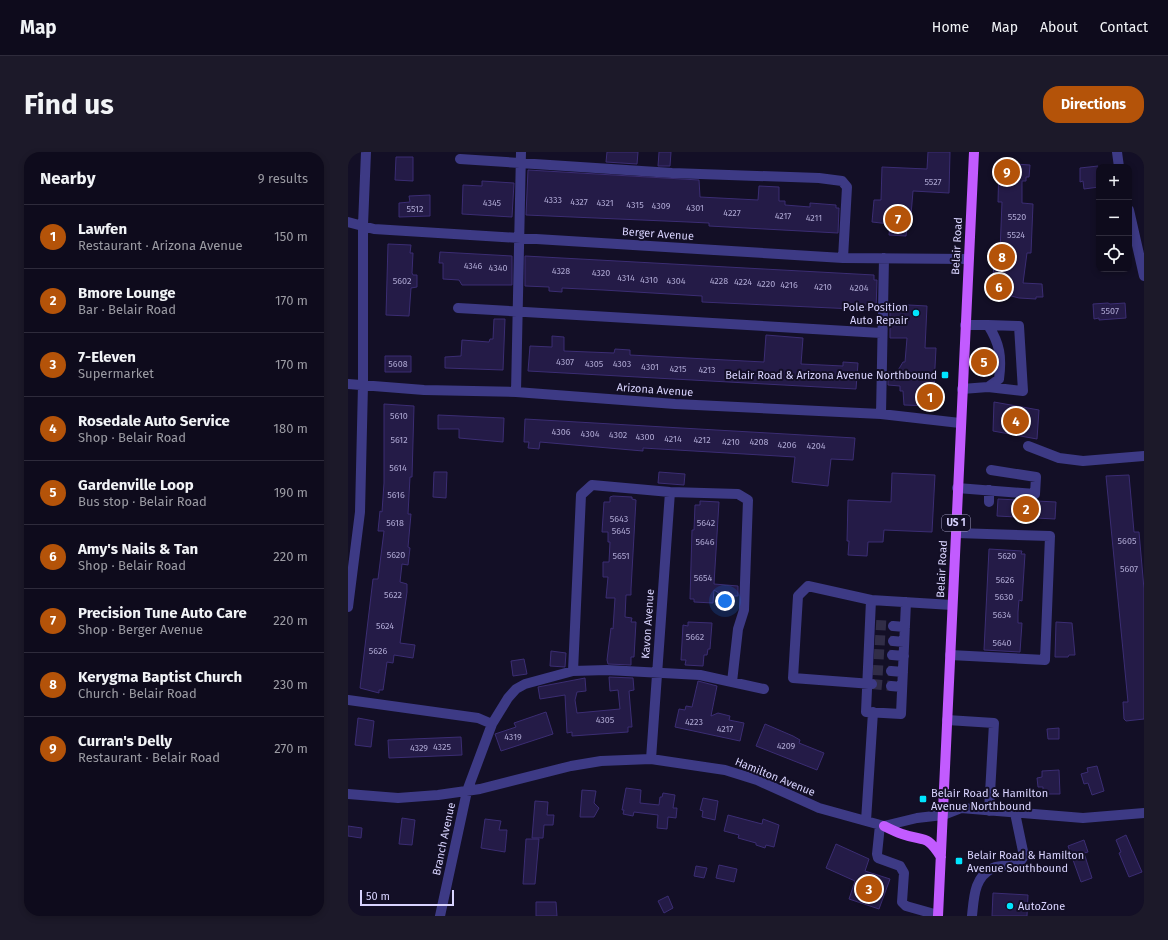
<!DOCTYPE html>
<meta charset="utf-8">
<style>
:root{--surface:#0e0b1c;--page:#1c1929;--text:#f1f3f6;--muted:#9b9ba3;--line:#2e2b3b;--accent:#b45309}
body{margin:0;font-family:"Fira Sans",sans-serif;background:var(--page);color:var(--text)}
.controls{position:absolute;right:12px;top:12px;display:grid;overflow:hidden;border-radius:8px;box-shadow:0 2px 6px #0003}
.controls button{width:36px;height:36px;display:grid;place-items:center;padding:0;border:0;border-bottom:1px solid var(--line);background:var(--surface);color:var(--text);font:20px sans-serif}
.scale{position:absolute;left:12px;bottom:10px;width:94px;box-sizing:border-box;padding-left:4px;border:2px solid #d9d4ff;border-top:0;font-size:11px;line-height:14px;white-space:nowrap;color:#d9d4ff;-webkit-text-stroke:3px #130f26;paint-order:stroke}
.you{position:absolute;left:377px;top:449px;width:14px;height:14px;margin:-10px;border:3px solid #fff;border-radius:50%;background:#1a73e8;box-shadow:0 0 0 6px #1a73e833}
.badge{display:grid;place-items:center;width:26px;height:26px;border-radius:50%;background:var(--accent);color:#fff;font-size:13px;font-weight:700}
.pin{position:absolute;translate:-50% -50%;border:2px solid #fff;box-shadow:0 1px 4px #0006}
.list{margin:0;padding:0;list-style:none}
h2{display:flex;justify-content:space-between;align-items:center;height:52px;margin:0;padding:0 16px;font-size:17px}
h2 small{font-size:13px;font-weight:400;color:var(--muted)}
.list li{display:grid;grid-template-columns:26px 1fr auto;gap:12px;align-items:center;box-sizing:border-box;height:64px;padding:0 16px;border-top:1px solid var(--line)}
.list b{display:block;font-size:15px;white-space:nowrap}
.list p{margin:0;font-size:13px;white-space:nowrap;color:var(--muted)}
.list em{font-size:13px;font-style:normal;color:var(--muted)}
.icon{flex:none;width:22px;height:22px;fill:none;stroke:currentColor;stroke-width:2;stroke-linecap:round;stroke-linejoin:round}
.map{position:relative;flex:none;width:796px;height:764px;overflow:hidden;border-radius:16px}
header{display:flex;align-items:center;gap:24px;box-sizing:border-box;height:56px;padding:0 20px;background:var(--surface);border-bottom:1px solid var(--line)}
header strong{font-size:19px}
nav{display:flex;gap:22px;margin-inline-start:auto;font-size:14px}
.intro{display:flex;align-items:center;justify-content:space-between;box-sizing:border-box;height:96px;padding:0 24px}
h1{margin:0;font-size:28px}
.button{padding:10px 18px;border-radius:16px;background:var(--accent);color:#fff;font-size:14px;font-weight:700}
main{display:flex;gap:24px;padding:0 24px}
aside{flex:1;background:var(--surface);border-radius:16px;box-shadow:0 2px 6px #0003}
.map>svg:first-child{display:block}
.building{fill:#241b47;stroke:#3b2d73}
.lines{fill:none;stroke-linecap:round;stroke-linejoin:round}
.minor-tunnel{stroke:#312d47;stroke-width:10;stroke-dasharray:10 5;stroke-linecap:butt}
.minor{stroke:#3d3a85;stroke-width:10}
.major{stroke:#c25bff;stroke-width:10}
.poi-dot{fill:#00e5ff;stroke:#130f26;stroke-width:1.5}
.labels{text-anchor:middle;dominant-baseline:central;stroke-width:4;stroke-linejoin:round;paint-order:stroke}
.number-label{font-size:9px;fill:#aca6d1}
.shield{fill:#130f26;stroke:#9e99be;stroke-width:1}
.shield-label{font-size:10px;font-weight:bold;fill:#d9d4ff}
.street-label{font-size:11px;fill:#d9d4ff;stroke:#130f26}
.poi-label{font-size:11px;fill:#d9d4ff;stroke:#130f26;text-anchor:start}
</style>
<header>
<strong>Map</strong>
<nav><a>Home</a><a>Map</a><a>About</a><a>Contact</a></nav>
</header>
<div class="intro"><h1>Find us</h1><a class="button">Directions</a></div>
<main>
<aside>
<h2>Nearby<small>9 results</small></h2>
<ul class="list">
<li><span class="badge">1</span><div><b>Lawfen</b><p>Restaurant · Arizona Avenue</p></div><em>150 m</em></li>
<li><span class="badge">2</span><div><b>Bmore Lounge</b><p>Bar · Belair Road</p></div><em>170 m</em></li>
<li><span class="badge">3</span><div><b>7-Eleven</b><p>Supermarket</p></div><em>170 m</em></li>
<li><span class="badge">4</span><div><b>Rosedale Auto Service</b><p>Shop · Belair Road</p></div><em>180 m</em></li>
<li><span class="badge">5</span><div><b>Gardenville Loop</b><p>Bus stop · Belair Road</p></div><em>190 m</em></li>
<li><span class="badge">6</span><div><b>Amy's Nails &amp; Tan</b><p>Shop · Belair Road</p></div><em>220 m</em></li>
<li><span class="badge">7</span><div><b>Precision Tune Auto Care</b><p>Shop · Berger Avenue</p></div><em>220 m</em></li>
<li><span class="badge">8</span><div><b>Kerygma Baptist Church</b><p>Church · Belair Road</p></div><em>230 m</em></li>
<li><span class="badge">9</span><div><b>Curran's Delly</b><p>Restaurant · Belair Road</p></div><em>270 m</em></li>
</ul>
</aside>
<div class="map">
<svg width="796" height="764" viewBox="0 0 796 764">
<rect width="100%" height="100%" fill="#130f26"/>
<!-- building -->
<path class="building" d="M259,0H290L289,12L258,10Z
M311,0H323L322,14H310Z
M580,0H602L601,41L565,39L563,63L560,62L558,84L541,83L542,72L524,70L526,48H533L534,15L579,17Z
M48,5H65V29L47,28Z
M651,11L682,13L681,25H678V29H674V51L685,52L683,101H679L675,131L694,132L695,145H688V147L671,146L644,139L647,99L652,100L654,50H650Z
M750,14L751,35L736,37L735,29L732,30V16Z
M180,18L351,28L352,45L410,48L411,34L431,35V49H437V53L462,55V51L488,53V56H491L490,81L361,74V71L340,70L178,63Z
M134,29L166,31L164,65L114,62L115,33L134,34Z
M82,43V64L51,65V51L62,50L61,44Z
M40,92L63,93L62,101H65L64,121L65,123H69V135L63,136L61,164L38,163Z
M92,100L164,104V133H114L111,128L95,127V111H91Z
M177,104L526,123V128H529L528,158L354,150V144L255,138L214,136V140L201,139V135L177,134Z
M760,151L762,152L777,151L778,166L751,168V166L746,167L745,152Z
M542,152L579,154L577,196H588L585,254L556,253L555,239H552V234L540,233V220H549L555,210H557L559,186H542Z
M146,167H157L155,218L97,216V205L113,204L114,188L141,190L142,187H145Z
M418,183L455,186L453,212L495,214V210L510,211L508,237L180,219L182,194L204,195V184L216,185V199L266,201L267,197L282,198V203L416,210Z
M37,204H63V220H37Z
M646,250L691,258L689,287L645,279Z
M36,252L66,254L64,325H62L60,362H63L60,395L62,396L60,413L54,412L52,430L59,432V440L52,491L67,493L65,506L46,503L45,511L39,510L35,538H31V541L12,536L25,427H30L36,379H30L32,359L34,360L36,331Z
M90,263L156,266L155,290L111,286V277H90Z
M177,267L507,286L505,308L483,307L480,334L444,330L447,305L295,296V299L192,290L191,297L180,296L181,290H176Z
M86,320H99L98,346L85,345Z
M311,320L337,322L336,333L310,331Z
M544,321L587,323L584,380L536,378L535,390H520L519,404L500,403L501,389H499L500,348L543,350Z
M781,323L786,380H791L796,437V567L778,569L776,567L775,550H780L758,324Z
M265,344L284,345V347L288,348L283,437V443H278L277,465L284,466L283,470H288L286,505H283V513L260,512L259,508L263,476L265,477L267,446H258L260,425H255V410H261L262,390H260V380H254L256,350H262V345Z
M650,347L708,350L707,367L649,364Z
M352,349L371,350L366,432L390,434V444H385V450L366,438L365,451L346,450V447H342L344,378H346L347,353H352Z
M641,397L674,399L673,402H677L674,449L671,448L670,460V471H674L672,500L636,498Z
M340,470L364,471L362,497H360L359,503H356L355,514L337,513L338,508H333L335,473L340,474Z
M708,470L724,471L727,503H721L720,505H707Z
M203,499L218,501L217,515L202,514Z
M176,507L179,522L165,524L163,509Z
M261,525L285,526L286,538L281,539L284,575H280V580L224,584V580L219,581L217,543L192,547L190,535L237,526L238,539L229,540L227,548L229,561L272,557L270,538L262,539Z
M350,529L369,534L363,564L370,561L382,564L381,568L396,571L392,589L327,575L331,557L337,558L338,554L344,555Z
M198,560L205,582L153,599L147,582L168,575L166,571Z
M10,566L26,569L23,595L7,593Z
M417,572L445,584L452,588L451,591L476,601L469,618L408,594Z
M711,576V587H700L699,577Z
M113,585L114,603L41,606L40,588Z
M749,614L756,639L744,643L740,631L736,632L733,622L740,620L739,616Z
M711,618L712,642H695V635H690L689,626L694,625V619Z
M278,636L293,638L292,651L311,653L312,645H314L315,641L327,643L325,656H329L328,666L320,665L319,677L309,676L310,663L286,660L285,664L275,662L276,658H274Z
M234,638L248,639L246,651L251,656L246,665H232Z
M355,646L370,649L367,668L354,665L355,659L352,658Z
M187,649L200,650L199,663H206L205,673H196L195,686H184Z
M380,663L414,672L415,667L431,673L426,695L418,693L417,696L408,693V691L390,686L391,683L376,679Z
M54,666L67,668L64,693L51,692Z
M137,667L153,669L151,678H159L157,700L133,696Z
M0,674L14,676L13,686L0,684Z
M778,683L794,720L781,725L771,701L773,700L768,688Z
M178,687H191L187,732H175Z
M736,688L740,700L736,701L744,726L733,730L720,694Z
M488,692L521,707L517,719L542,727L531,757L501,747L507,729L478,716Z
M371,713L389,717L386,730L368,726Z
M348,714L359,716L356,726L346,724Z
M645,741L680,743L679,764H644Z
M320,744L325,756L316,761L310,749Z
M188,750H208L209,764H188Z"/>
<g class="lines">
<!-- minor-tunnel -->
<path class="minor-tunnel" d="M528,473L545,474
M527,488L545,489
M526,502L544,503
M525,518L543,519
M524,532L543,534"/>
<!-- minor -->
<path class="minor" d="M769,0L771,15
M112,7L324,21L471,26L494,29L499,35L495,106
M781,58L796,124
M0,70L26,77L495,106L620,107
M110,156L533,181
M640,173L671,174L675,239L640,235
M0,232L76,238L168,240L327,252L533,262L612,271
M614,237L640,235L651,227C654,205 652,192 640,173H617
M168,240L173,0
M533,262L536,106
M680,294L711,306L735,309L796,304
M609,336L687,342L688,325L643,318
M641,350V338
M523,448L460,434L450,444L445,526L524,532
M558,450L553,562L518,560L523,448L604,453
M0,455L12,360L15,233V73L18,0
M545,474L557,475
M545,489L556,490
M544,503L556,504
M602,503L697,508L702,384L608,381
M225,519L233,343L244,333L322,340L390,342L400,348L396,458L390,477L384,530
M543,519L555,520
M543,534L554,535
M0,548L130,566L144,572
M599,568L646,571L641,659
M303,607L322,340
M0,642L50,646L90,643L132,637L223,614L253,609L303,607L377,618L409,628L471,656L536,674L569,666L595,663L613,656L735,666L796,661
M518,669L525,560
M532,673L529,702L530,706L552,714L556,721L554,750L558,754L590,763
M92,764L119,639L144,572L160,546L168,537L177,532L225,519L259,518L352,523L416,537
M624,764C626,745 626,725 645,716C651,713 663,714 670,713L676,704L667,661"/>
<!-- major -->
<path class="major" d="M536,674C542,677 548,680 554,682C576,690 578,681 593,705
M590,764L626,0"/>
</g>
<!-- markers -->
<g class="poi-dot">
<circle cx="568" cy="161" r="4"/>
<rect x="593" y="219" width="8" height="8" rx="2"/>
<rect x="571" y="643" width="8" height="8" rx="2"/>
<rect x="607" y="705" width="8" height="8" rx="2"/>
<circle cx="662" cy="754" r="4"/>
</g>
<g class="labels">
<!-- number labels -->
<g class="number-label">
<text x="585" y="30">5527</text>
<text x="205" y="48">4333</text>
<text x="231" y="50">4327</text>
<text x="144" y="51">4345</text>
<text x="257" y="51">4321</text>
<text x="287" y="53">4315</text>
<text x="313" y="54">4309</text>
<text x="347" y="56">4301</text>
<text x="67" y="57">5512</text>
<text x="384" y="61">4227</text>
<text x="435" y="64">4217</text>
<text x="669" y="65">5520</text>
<text x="466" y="66">4211</text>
<text x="668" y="83">5524</text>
<text x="125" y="114">4346</text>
<text x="150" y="116">4340</text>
<text x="213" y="119">4328</text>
<text x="253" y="121">4320</text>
<text x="278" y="126">4314</text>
<text x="301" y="128">4310</text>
<text x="54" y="129">5602</text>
<text x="328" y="129">4304</text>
<text x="371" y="129">4228</text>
<text x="395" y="130">4224</text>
<text x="418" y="132">4220</text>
<text x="441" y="133">4216</text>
<text x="475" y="135">4210</text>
<text x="511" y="136">4204</text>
<text x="762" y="159">5507</text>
<text x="217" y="210">4307</text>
<text x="50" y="212">5608</text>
<text x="246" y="212">4305</text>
<text x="274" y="212">4303</text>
<text x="302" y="215">4301</text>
<text x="330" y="217">4215</text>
<text x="359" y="218">4213</text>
<text x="51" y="264">5610</text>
<text x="213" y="280">4306</text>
<text x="242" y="282">4304</text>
<text x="270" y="283">4302</text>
<text x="297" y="285">4300</text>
<text x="325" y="287">4214</text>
<text x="51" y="288">5612</text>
<text x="354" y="288">4212</text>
<text x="383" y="290">4210</text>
<text x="411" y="290">4208</text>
<text x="439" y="293">4206</text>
<text x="468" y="294">4204</text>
<text x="50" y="316">5614</text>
<text x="48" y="343">5616</text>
<text x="271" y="367">5643</text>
<text x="47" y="371">5618</text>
<text x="358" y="371">5642</text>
<text x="273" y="379">5645</text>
<text x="779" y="389">5605</text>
<text x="357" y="390">5646</text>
<text x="48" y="403">5620</text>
<text x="273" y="404">5651</text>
<text x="659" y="404">5620</text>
<text x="781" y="417">5607</text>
<text x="355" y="426">5654</text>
<text x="657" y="428">5626</text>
<text x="45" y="443">5622</text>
<text x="656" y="445">5630</text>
<text x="654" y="463">5634</text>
<text x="37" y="474">5624</text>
<text x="347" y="485">5662</text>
<text x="654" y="491">5640</text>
<text x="30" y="499">5626</text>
<text x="257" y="568">4305</text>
<text x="346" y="570">4223</text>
<text x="377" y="577">4217</text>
<text x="165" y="585">4319</text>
<text x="438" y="594">4209</text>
<text x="94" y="595">4325</text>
<text x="71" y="596">4329</text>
</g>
<!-- shield labels -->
<rect class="shield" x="594" y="363" width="28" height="16" rx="3"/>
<g class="shield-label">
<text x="608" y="371">US 1</text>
</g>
<!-- street labels -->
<g class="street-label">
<text transform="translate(310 82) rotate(4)">Berger Avenue</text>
<text transform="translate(609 94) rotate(-87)">Belair Road</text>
<text transform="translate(307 238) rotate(4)">Arizona Avenue</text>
<text transform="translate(594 417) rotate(-87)">Belair Road</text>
<text transform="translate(300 472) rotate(-86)">Kavon Avenue</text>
<text transform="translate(427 625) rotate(22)">Hamilton Avenue</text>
<text transform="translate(96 687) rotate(-78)">Branch Avenue</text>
</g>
<!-- poi labels -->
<g class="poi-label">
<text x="560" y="155" text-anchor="end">Pole Position<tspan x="560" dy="13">Auto Repair</tspan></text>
<text x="589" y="223" text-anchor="end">Belair Road &amp; Arizona Avenue Northbound</text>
<text x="583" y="641">Belair Road &amp; Hamilton<tspan x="583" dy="13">Avenue Northbound</tspan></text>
<text x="619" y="703">Belair Road &amp; Hamilton<tspan x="619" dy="13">Avenue Southbound</tspan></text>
<text x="670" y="754">AutoZone</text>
</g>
</g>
</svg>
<div class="controls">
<button>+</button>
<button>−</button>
<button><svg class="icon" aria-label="locate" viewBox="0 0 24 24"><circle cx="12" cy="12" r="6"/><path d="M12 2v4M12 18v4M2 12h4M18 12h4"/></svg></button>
</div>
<div class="scale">50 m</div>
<div class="you"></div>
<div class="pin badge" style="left:582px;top:245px">1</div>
<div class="pin badge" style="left:678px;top:357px">2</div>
<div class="pin badge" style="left:521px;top:737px">3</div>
<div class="pin badge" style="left:668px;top:269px">4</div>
<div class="pin badge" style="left:636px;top:210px">5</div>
<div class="pin badge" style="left:651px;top:135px">6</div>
<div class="pin badge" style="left:550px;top:67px">7</div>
<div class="pin badge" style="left:654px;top:105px">8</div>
<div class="pin badge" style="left:659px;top:20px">9</div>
</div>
</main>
